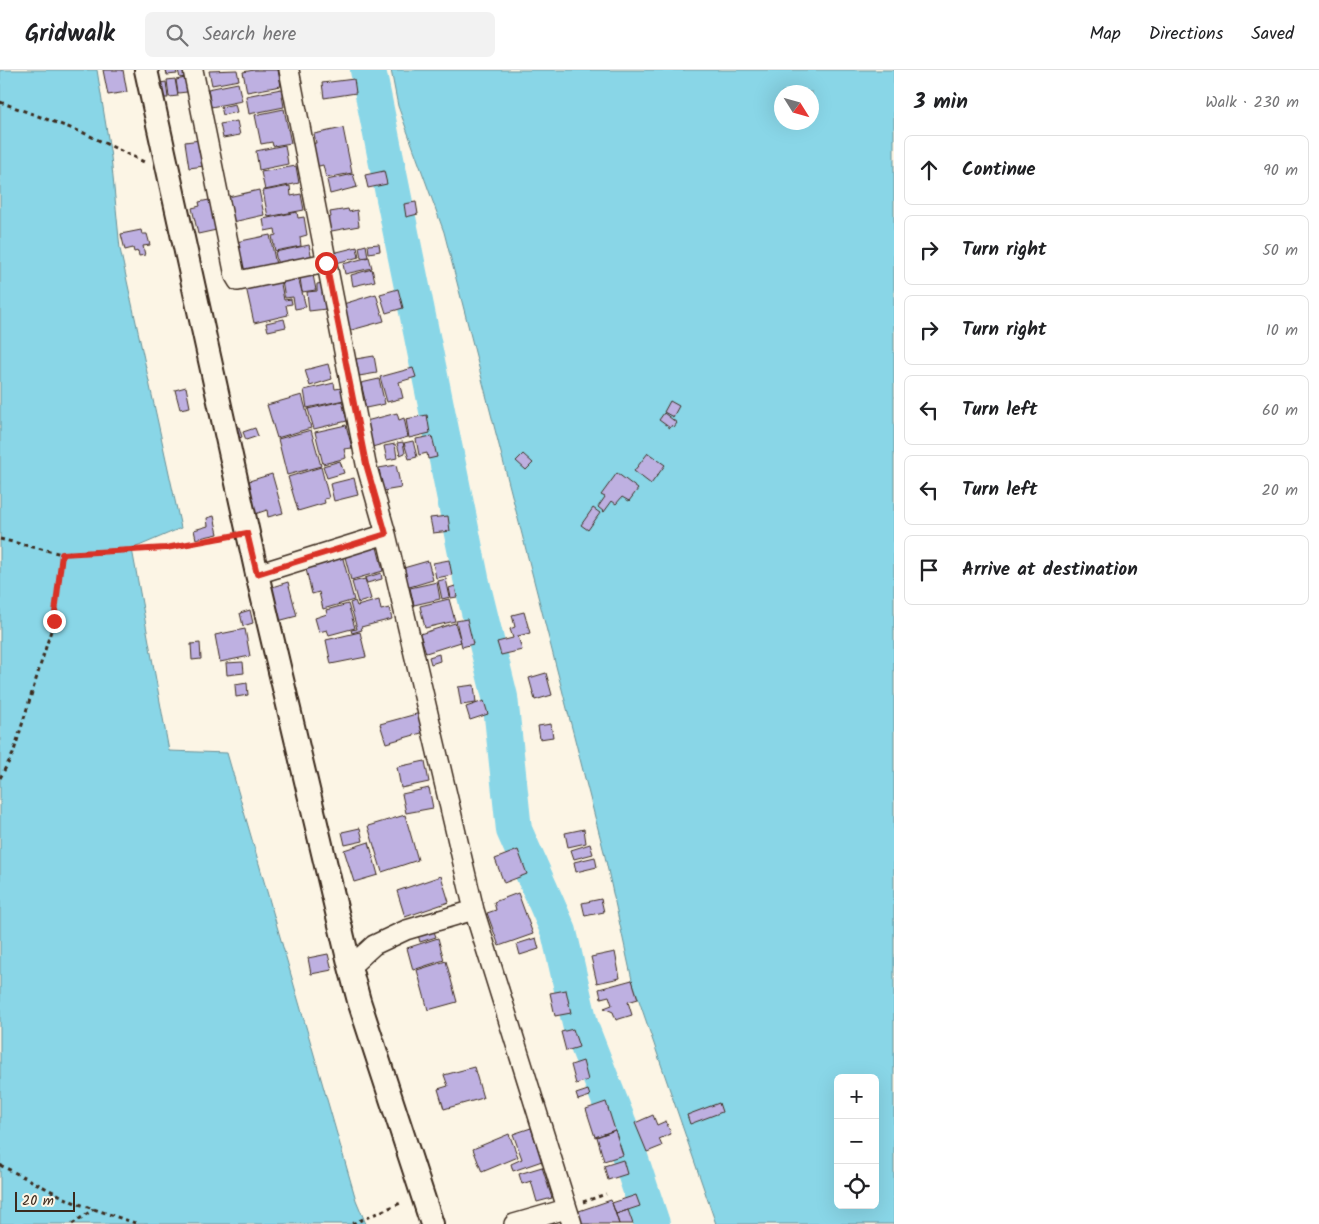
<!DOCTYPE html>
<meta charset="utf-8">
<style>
:root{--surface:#fff;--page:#f2f2f2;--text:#202124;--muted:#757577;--line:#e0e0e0}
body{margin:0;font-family:Kalam,sans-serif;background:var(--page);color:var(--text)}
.controls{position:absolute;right:15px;bottom:15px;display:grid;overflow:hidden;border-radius:8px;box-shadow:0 5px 20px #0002}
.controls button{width:45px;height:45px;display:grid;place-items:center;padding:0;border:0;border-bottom:1px solid var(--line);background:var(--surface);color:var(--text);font:25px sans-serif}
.compass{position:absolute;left:774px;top:15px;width:45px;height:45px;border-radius:50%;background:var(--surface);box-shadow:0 5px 20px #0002;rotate:127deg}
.scale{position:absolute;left:15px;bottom:12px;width:60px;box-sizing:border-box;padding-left:5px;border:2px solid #3b2a1e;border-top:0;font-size:14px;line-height:18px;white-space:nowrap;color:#3b2a1e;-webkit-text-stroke:4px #fcf5e5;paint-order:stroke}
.stop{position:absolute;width:15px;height:15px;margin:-11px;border:4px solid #d93025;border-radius:50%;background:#fff}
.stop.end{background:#d93025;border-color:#fff;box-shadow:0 1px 5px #0008}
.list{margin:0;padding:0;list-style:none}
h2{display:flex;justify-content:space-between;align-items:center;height:65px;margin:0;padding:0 20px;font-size:21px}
h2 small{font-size:16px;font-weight:400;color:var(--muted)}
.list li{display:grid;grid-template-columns:32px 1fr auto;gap:15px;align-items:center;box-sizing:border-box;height:70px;margin:0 10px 10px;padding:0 10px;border:1px solid var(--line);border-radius:8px}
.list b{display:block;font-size:19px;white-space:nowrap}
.list em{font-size:16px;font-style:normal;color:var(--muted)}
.icon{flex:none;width:28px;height:28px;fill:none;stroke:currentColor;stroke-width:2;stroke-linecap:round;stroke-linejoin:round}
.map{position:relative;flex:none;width:894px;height:1154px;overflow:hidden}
header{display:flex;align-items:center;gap:30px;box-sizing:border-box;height:70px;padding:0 25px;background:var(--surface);border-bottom:1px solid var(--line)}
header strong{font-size:24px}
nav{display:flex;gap:28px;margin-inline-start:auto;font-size:18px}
.search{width:350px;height:45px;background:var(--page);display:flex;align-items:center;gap:12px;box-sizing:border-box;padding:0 18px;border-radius:8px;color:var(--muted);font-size:19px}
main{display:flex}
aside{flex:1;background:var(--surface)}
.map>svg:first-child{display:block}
.water{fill:#89d6e7;stroke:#6a9197;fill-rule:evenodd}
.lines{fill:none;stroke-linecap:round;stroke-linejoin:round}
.river{stroke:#89d6e7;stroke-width:36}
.building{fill:#beb0e1;stroke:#3b2a1e}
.minor-casing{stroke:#3b2a1e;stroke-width:22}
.tertiary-casing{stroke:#3b2a1e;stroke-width:26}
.path{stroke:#3b2a1e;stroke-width:3;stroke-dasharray:4 4;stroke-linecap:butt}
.minor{stroke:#fcf5e5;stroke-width:19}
.tertiary{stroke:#fcf5e5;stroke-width:22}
.route{stroke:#d93025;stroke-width:6}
</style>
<header>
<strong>Gridwalk</strong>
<div class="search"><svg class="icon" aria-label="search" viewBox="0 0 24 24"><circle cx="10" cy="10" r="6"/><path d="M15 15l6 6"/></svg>Search here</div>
<nav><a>Map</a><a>Directions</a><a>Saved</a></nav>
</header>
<main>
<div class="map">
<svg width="894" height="1154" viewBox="0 0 894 1154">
<rect width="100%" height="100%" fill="#fcf5e5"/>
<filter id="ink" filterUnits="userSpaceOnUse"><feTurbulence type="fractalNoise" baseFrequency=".02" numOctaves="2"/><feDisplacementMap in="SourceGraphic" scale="10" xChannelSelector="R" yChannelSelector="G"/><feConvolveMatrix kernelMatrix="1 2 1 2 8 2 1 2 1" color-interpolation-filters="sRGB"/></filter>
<g filter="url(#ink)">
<!-- water -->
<path class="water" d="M0,0H97L111,87L120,179L181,458L132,479L169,681L227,683L356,1130L366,1154H0Z
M391,0H894V1154H716L632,910L604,782L444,162L398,36ZM782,22H812V52H782ZM838,1008H875V1135H838Z"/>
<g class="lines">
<!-- river -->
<path class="river" d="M368,0L472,513L500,627L514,760L559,862L581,958L620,1057L652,1154"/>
</g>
<!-- building -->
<path class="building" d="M103,0H123L127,22L108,25Z
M166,0H176L177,4L167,5Z
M178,0H188L189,6L180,8Z
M237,0L239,10L212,15L209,1Z
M254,0H278L281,16L247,22L243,2Z
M185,8L187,22L178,23L176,10Z
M175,9L178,26L169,27L167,10Z
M354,9L356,23L324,28L322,13Z
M166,12L168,28H162L160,13Z
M238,13L242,31L211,37L208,19Z
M281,19L284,37L249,44L246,26Z
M235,34L237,42L223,45L221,37Z
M284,39L291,73L273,76L272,72L261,74L255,45Z
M237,51L240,65L223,68L220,54Z
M343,58L352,103L326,108L323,95L315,97L310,74L316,73L314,64Z
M200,70L204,96L189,98L185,72Z
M285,75L288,94L259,100L256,81Z
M296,96L299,113L265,120L261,102Z
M384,101L387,114L368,118L365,105Z
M353,104L357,117L330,124L327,110Z
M290,116L291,126L301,124L304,140L268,147L263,121Z
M259,120L264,145L233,152L228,127Z
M214,129L221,159L198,164L192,138L200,136L199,132Z
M416,132L418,144L406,147L404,134Z
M348,139L349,142L357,140L359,156L326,162L323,149L331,147L330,142Z
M297,142L298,148L304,147L307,165L300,167L301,176L275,181L272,166L276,165L275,159L265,161L263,149Z
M141,160L142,164H147L150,175L143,176L145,185L139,186L138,181L134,182L133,178L125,180L121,164Z
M270,165L276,195L242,202L236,172Z
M379,174L380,181L369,183L368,175Z
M309,175L312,189L278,196L275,182Z
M366,175L368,187L361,188L359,177Z
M357,177L359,187L336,193L333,183Z
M369,187L372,198L345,204L343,194Z
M372,199L375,211L353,216L351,205Z
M313,205L316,220L302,222L300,208Z
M298,207L306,237L295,239L293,227L285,228L282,210Z
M280,209L284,230L291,229L292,234L286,235L288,245L254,253L246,217Z
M323,213L326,239L309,241L307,222L317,221V214Z
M398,219L403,238L386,243L380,224Z
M376,224L384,251L348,261L340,235Z
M284,249L286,257L268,261L266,253Z
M374,286L377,303L359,306L356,289Z
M328,294L332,309L310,316L305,300Z
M413,298L416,307L399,312L403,328L387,332L380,307Z
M379,309L385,334L361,339L360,331L365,330L361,313Z
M334,313L335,319L342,318L344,330L307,338L304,320Z
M186,317L190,337L180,339L175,320Z
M302,325L311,358L277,368L267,335Z
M342,331L347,351L314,359L308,339Z
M670,331L679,336L673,347L664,342Z
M397,343L399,350L404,348L408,367L372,377L366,351Z
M664,343L677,353L674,357L672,355L670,358L659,350Z
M427,345L430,363L409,368L406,349Z
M346,355L352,378L344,379L346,388L323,394L315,362Z
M239,357L242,367L233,370L230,360Z
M255,358L258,366L246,370L243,362Z
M311,360L321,396L287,405L278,369Z
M432,366L437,387L428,389L427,383L419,385L416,369Z
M413,371L417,387L409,389L404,373Z
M403,372L405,383L400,385L397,373Z
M395,374L397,388L387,390L384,376Z
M648,383L665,395L651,414L634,401Z
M523,384L533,393L526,400L516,391Z
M340,391L344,403L327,408L323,396Z
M396,395L401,418L383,421L379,398Z
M321,397L329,428L324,429L325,433L298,441L288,407Z
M617,403L638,419L629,431L622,427L616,434L612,431L604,442L598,437L605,427L601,425Z
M272,404L283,443L268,447L267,440L255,444L246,412Z
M354,408L358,425L334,431L330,414Z
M593,438L600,443L588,460L581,455Z
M214,446L218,464L196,469L194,460L208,456L207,448Z
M448,446L450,461L433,463L430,448Z
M377,477L383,501L351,510L345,487Z
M342,485L354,530L323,539L319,522L312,524L305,495Z
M449,490L452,505L436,508L433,493Z
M428,491L433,510L406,518L400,499Z
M381,503L382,509L367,513L365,508Z
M365,509L371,529L358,533L352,512Z
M446,509L450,527L442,529L438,511Z
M288,512L297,546L278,551L269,518Z
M437,512L440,529L414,535L410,518Z
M455,516L457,527L451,528L449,518Z
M449,529L455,551L425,558L420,536Z
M379,530L381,540L389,538L392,549L361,557L362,560L352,563L351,560L357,559L350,533L355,531L357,536Z
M348,534L355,558L329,565L327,560L319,562L315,548L327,544L326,540Z
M250,540L253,553L243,556L240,543Z
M524,542L530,563L518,566L522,580L501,585L497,572L513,568L510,559L515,557L512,545Z
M467,549L473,574L462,577L456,551Z
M455,553L461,572L426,583L420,564Z
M245,559L250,586L220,592L215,565Z
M360,562L366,587L331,594L326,570Z
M200,573L201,589L192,590L191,574Z
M439,584L440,591L431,594L429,587Z
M243,592L244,603L227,605L226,593Z
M546,603L552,625L535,630L529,608Z
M247,613L248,625L236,627L235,615Z
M474,615L476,633L461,635L458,617Z
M484,631L488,644L470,650L466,637Z
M420,643L425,662L386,673L380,654Z
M551,654L553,667L540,669L538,656Z
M425,691L429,712L401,718L397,697Z
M429,718L433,738L406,743L402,724Z
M405,745L418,790L382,802L368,756Z
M360,758L363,771L345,775L342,762Z
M584,759L586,773L568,777L565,763Z
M369,772L378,805L354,812L344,780Z
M590,774L593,784L574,789L571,780Z
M518,780L527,804L504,813L495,789Z
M595,787L597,797L576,802L574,792Z
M441,806L449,832L405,847L397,821Z
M518,823L533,864L499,876L487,843L496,840L494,832Z
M601,829L604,842L585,846L582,833Z
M432,856L436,867L420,872L417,861Z
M438,868L444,890L413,900L407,878Z
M536,868L539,879L520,885L517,874Z
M615,882L620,908L597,913L591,887Z
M328,884L332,900L311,904L308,888Z
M446,891L457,932L428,940L417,900Z
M632,910L638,929L628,932L632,945L616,950L613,942L604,938L612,935L609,926L601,928L599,919Z
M566,920L571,943L555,946L550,923Z
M573,959L579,977L566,981L561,962Z
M583,991L588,1010L576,1014L571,995Z
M474,997L483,1028L444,1039L438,1019L448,1016L444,1005Z
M588,1020L590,1026L578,1030L576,1024Z
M606,1032L615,1060L595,1067L586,1039Z
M719,1033L722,1042L690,1054L687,1045Z
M653,1045L657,1055L666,1051L671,1064L659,1069L662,1076L647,1082L635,1053Z
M531,1058L542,1091L513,1101L511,1094L522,1089L513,1064Z
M615,1060L623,1085L604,1091L597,1067Z
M509,1064L518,1087L482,1102L473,1079Z
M623,1090L627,1104L608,1110L604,1096Z
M542,1097L552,1128L537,1132L531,1111L522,1114L519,1104Z
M636,1125L640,1136L616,1144L612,1133Z
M611,1130L619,1154H580L576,1142Z
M628,1140L633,1154H619L616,1144Z"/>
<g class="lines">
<defs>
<path id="minor" d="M193,0L235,206L238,211L326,193
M289,0L366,394L386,464L474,840L572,1154
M257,504L386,464
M350,897L374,875L406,860L474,840
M514,1154L566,1139"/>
<path id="tertiary" d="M146,0L257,504L350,897L359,931L432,1154"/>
</defs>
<!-- minor casing -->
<use href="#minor" class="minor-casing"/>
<!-- tertiary casing -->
<use href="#tertiary" class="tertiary-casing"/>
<!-- path -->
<path class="path" d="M0,32L84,63L146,93
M0,469L62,484
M0,708L13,684L54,551L62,484L167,478L227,467
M0,1095L73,1132L138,1154
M583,1132L606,1124
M72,1154L94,1139
M352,1154L403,1132"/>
<!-- minor -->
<use href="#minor" class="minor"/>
<!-- tertiary -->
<use href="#tertiary" class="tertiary"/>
</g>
</g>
<g class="lines" filter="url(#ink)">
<!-- route -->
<path class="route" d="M54,551L62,484L166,478L247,463L257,504L386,464L366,394L326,193"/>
</g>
</svg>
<div class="controls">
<button>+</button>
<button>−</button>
<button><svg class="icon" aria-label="locate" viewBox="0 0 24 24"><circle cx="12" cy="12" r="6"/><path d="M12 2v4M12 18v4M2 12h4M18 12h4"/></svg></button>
</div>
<svg class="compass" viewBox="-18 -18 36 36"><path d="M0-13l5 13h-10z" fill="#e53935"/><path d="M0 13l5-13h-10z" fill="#757577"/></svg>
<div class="scale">20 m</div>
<div class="stop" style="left:326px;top:193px"></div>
<div class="stop end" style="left:54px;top:551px"></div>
</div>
<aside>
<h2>3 min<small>Walk · 230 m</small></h2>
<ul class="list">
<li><svg class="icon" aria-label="ahead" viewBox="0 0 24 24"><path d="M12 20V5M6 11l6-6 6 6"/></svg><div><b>Continue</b></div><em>90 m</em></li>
<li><svg class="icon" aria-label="right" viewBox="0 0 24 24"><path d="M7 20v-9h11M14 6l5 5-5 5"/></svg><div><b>Turn right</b></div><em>50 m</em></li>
<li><svg class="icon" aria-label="right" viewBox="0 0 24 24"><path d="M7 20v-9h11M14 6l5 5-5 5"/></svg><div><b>Turn right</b></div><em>10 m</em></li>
<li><svg class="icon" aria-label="left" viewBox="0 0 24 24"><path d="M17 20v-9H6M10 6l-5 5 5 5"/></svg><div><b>Turn left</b></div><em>60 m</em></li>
<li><svg class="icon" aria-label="left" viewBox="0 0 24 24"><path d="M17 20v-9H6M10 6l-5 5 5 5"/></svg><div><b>Turn left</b></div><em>20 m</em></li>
<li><svg class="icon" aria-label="arrive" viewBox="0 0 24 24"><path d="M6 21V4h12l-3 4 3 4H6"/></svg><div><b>Arrive at destination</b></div></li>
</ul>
</aside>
</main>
